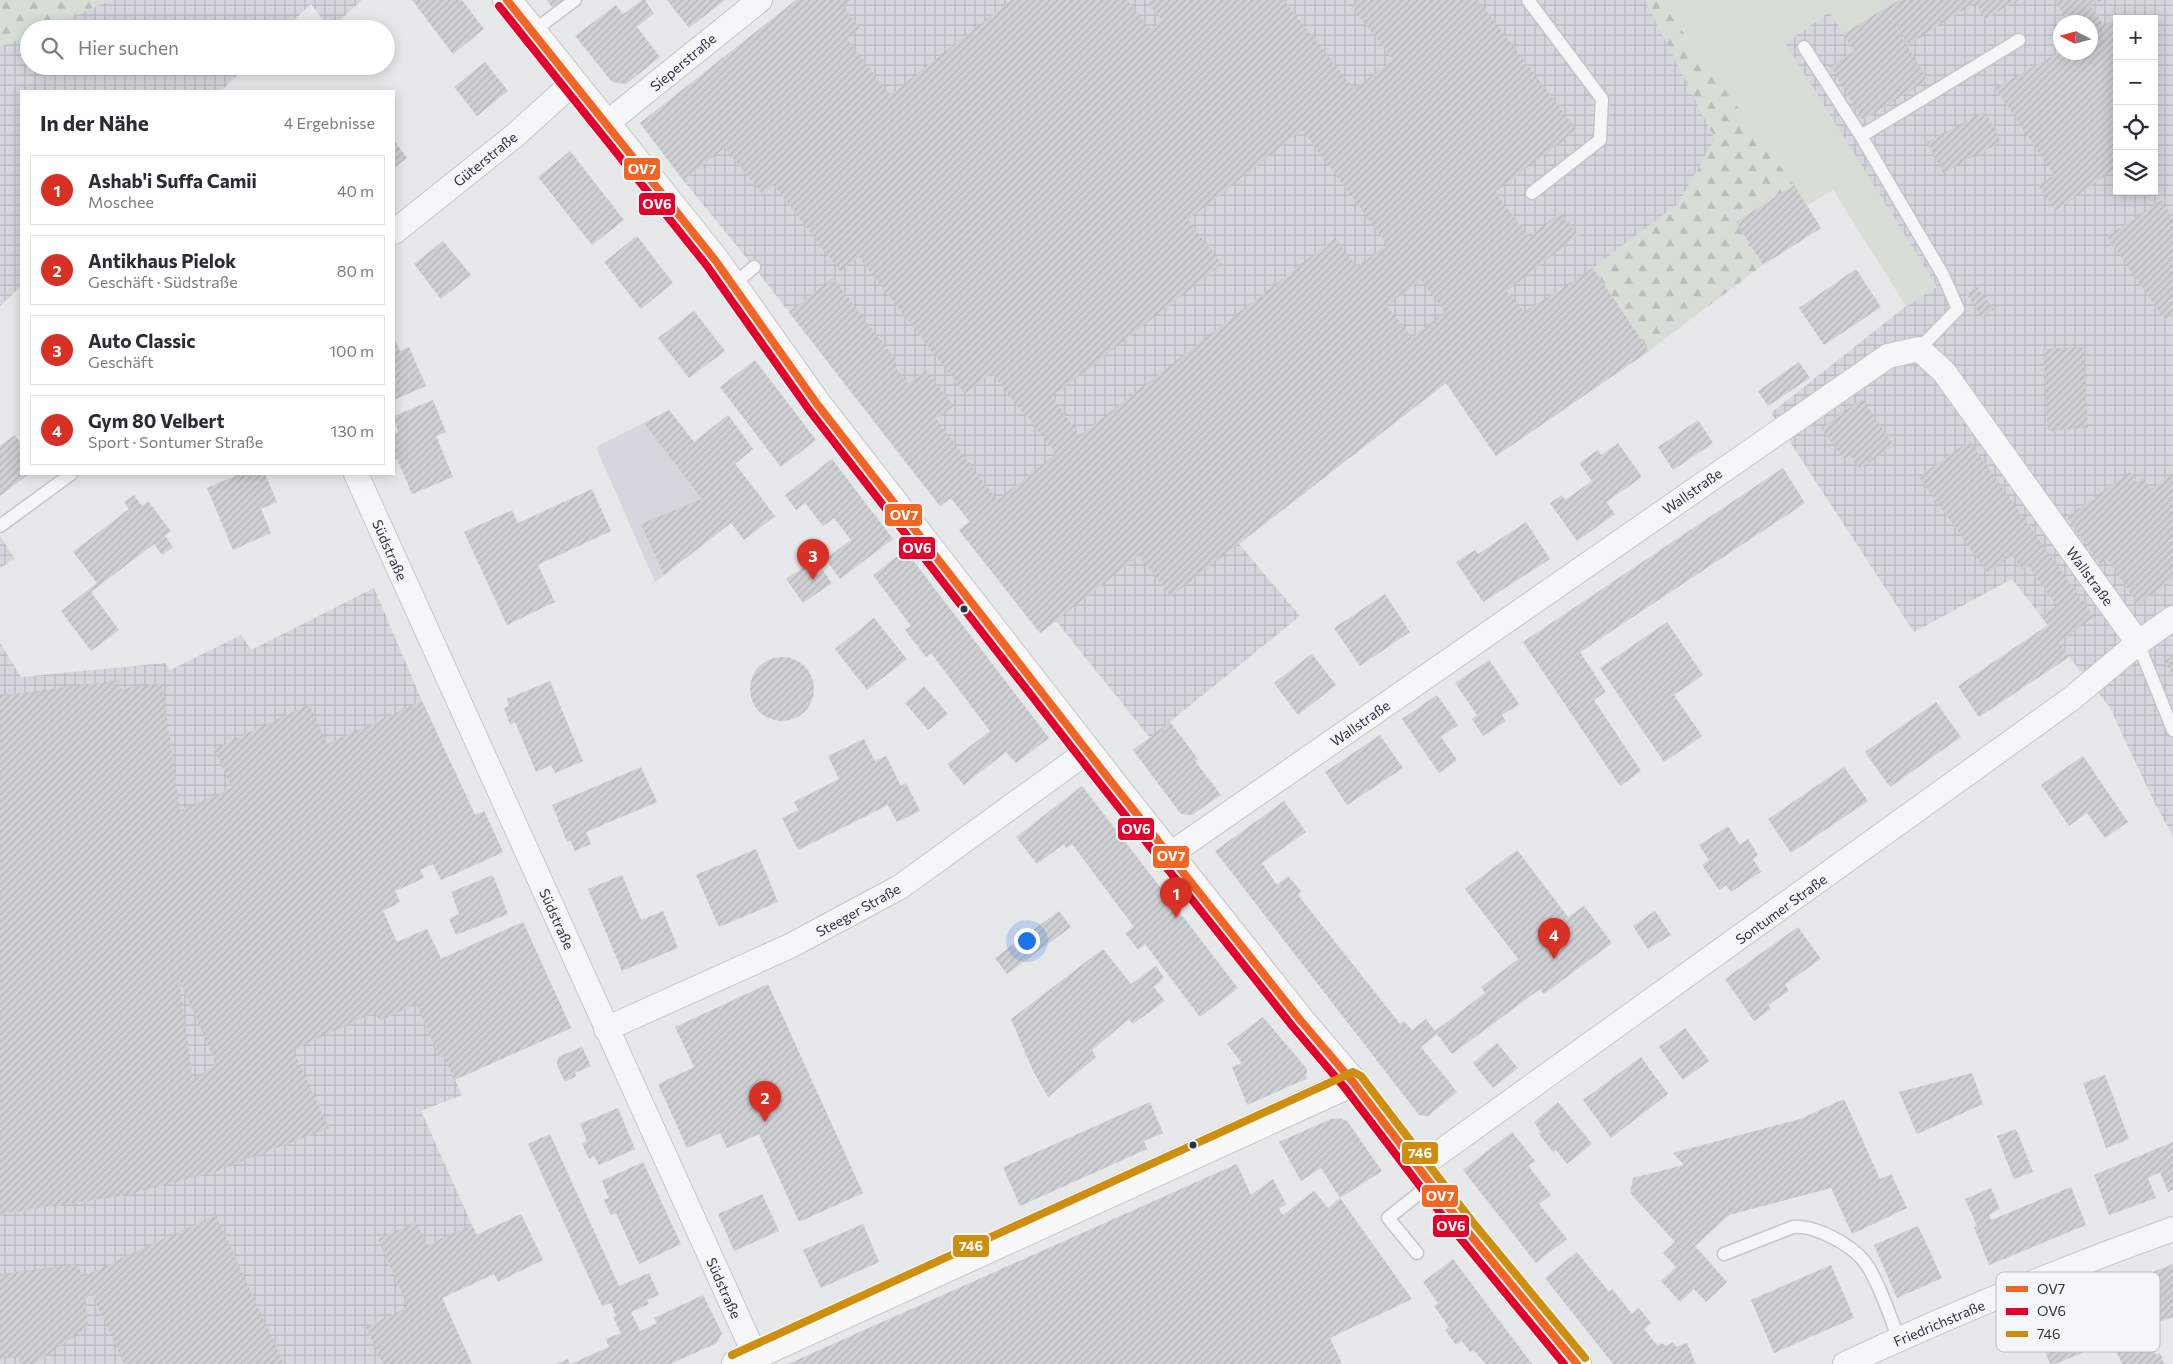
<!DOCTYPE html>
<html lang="de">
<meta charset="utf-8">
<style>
:root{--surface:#fff;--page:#f7f7f7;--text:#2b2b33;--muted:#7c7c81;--line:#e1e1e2;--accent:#d93025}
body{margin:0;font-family:Commissioner,sans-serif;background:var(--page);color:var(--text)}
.controls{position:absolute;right:15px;top:15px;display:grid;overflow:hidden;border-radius:0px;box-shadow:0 2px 12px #0003}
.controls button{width:45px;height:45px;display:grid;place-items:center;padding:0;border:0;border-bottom:1px solid var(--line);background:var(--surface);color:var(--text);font:25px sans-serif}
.compass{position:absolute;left:2053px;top:15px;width:45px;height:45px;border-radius:50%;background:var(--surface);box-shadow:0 2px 12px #0003;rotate:276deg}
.you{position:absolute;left:1026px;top:940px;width:18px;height:18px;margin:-12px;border:4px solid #fff;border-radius:50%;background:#1a73e8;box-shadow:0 0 0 8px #1a73e833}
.badge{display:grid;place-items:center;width:32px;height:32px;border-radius:50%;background:var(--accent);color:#fff;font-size:16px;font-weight:700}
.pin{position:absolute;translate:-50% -41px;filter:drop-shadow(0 1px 2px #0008)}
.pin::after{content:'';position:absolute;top:26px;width:18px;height:15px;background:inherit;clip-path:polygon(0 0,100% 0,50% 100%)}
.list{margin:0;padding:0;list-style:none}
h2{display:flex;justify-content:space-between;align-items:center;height:65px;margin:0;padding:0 20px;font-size:21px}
h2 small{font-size:16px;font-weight:400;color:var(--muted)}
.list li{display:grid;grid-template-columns:32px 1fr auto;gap:15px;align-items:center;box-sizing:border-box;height:70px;margin:0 10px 10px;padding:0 10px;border:1px solid var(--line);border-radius:0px}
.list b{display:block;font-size:19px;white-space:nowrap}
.list p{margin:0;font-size:16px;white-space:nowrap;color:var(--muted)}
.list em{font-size:16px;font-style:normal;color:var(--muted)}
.icon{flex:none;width:28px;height:28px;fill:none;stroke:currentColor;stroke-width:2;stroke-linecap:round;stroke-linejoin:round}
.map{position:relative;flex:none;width:2173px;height:1364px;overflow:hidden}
.search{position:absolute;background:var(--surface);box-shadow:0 2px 12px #0003;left:20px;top:20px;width:375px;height:55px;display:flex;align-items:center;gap:12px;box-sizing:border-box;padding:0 18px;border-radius:28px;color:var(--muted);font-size:19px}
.panel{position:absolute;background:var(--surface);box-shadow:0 2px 12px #0003;left:20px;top:90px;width:375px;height:385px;border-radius:0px}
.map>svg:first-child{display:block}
.built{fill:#d4d7dd}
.industrial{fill:url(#industrial-grid);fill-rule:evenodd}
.green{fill:#d6ded6}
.forest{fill:url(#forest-firs)}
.building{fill:url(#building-hatch);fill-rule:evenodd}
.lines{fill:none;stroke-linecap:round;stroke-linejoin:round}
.lane-casing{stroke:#c4c6c8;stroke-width:15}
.street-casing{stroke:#c4c6c8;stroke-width:26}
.secondary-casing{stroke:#c4c6c8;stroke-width:30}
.lane{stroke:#f5f6f7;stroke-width:12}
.street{stroke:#f5f6f7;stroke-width:24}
.secondary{stroke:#f8f8f8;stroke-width:28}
.bus-1-casing{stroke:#f4f6f9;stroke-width:11}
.bus-2-casing{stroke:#f4f6f9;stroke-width:11}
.bus-3-casing{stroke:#f4f6f9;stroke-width:11}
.bus-1{stroke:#f26522;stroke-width:8}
.bus-2{stroke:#e4002b;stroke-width:8}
.bus-3{stroke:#ce8f0e;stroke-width:8}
.bus-dot{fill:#2b3445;stroke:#f4f6f9;stroke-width:2}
.labels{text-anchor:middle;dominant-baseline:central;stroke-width:4;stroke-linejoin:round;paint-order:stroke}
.street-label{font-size:14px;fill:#2b3445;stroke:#f4f6f9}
.key{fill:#f4f6f9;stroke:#b8bcc3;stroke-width:1}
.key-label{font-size:14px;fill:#2b3445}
.line-badge{stroke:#f4f6f9;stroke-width:2}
.badge-label{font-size:14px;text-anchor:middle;font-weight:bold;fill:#fff}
</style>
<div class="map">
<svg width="2173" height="1364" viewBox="0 0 2173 1364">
<defs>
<pattern id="industrial-grid" width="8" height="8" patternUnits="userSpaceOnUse" patternTransform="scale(1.25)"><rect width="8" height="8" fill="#d4d7dd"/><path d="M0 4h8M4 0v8" fill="none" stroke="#b6b9bf"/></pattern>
<pattern id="forest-firs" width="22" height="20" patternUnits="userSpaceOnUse" patternTransform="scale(1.25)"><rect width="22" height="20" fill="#d6ded6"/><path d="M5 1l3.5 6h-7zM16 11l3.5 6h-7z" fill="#b8bfb9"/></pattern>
<pattern id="building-hatch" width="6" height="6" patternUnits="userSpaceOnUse" patternTransform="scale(1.25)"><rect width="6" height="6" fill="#ced0d3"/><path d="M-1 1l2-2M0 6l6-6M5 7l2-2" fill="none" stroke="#b1b3b6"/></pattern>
</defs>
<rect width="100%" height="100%" fill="#e6e8ea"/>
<!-- built -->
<path class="built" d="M669,410L694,442L728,415L753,449L735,464L762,498L655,582L596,447Z"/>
<!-- industrial -->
<path class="industrial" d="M111,0H362L330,29L311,4L285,29H43Z
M796,0H1645L1715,139L1678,204L1593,268L1649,351L1496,456L1446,383L1239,544L1300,616L1150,738L1056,621L1040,633L959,530L970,522L951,498L940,506L754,267L683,180L719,152Z
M1899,0H2173V836L2156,806L2109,706L2069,657L2048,625L2012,579L1914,632L1771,413L1906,306L1937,287L1785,44L1830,11L1885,9ZM2117,19H2154V191H2117ZM2060,22H2090V52H2060Z
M29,35V66H247L221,91H21V286L0,306V47Z
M0,536L15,559L0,568Z
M374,588L422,701L475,815L484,811L503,852L441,880L433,864L420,870L424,878L395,891L400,902L383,911L397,942L427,929L441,959L523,922L571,1028L455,1080L462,1095L421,1111L494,1274L442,1298L472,1364H0V643L21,677L165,663L170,670L241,635L251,650Z"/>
<!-- green -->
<path class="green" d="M1660,0H1899L1843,34L1829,11L1786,44L1937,287L1906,306L1833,190L1807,206Z"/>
<!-- forest -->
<path class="forest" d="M0,0H111L43,29H29V35L0,47Z
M1645,0H1660L1794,185L1736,222L1763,265L1649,351L1593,268L1678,204L1715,139Z"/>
<!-- building -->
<path class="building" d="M412,0H462L484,29L453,54Z
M547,0H568L554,10Z
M642,0H645L654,13L637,27L660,57L626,84L612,82L575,36L616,5L623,14Z
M667,0H725L689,28Z
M796,0H851L843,7L860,28L847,39L890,95L1011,0H1127L1151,30L1162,20L1148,3L1151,0H1284L1354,89L1393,60L1351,6L1358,0H1478L1577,130L1495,192L1529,237L1560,212L1578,235L1507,291L1524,312L1593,268L1649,351L1496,456L1446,383L1171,596L1139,556L1040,633L959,530L970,522L951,498L940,506L789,312L833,278L897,361L893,364L908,384L926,370L954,406L936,419L997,500L1056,454L1027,416L1026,417L992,373L965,394L859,257L840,271L774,185L763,195L725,148L683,180L640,123ZM1302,130L1387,244L1357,267L1335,238L1080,435L1052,397L1222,264L1188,220ZM1421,280L1445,312L1412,337L1387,306Z
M1899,0H2018L1985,19L1975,2L1909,45L1889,16L1928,80L1863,120L1830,66L1854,51L1843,34Z
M2055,0H2103L2090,4L2104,25L2115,19L2117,21V93L2113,95L2117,102V167L2056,211L2038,186L2054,175L1995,88L2060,52H2090V22H2067Z
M485,62L508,91L477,116L454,87Z
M1985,111L2001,142L1943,173L1927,142Z
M394,140L407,158L394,168Z
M570,151L624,220L592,245L538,177Z
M1794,185L1821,228L1763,265L1736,222Z
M2161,200L2173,218V314L2165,320L2107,237Z
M637,236L673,283L641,309L604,262Z
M443,241L471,275L441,299L414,264Z
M1856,269L1881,307L1824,345L1799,308Z
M1977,287L1994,309L1982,317L1967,295Z
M694,311L725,351L689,378L658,338Z
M394,338L400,351L409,347L426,386L394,400Z
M2083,347L2088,428L2048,431L2043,349Z
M755,360L816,440L781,467L720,387Z
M1799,362L1810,378L1768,406L1758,391Z
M1862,399L1894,445L1860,469L1850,455L1844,459L1821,428Z
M433,400L446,432L436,436L453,477L412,494L397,459L394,460V434L398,432L394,416Z
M669,410L694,442L728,415L753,449L735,464L775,516L744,540L731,523L664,575L641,524L702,499L644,423Z
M1698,420L1713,443L1673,470L1658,447Z
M15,435L21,444V474H29L0,496V446Z
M1969,441L2094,617L2059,642L2069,657L1979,717L1958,686L2048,625L2041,617L2057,606L2028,566L2022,570L2012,555L1988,573L1919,477Z
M1618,443L1642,477L1606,502L1615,514L1577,541L1550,503L1562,495L1565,500L1592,481L1579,463L1598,450L1601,455Z
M832,459L893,539L840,579L825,559L851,540L834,518L823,526L805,503L796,510L785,495Z
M1783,468L1805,503L1580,652L1606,692L1594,700L1641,771L1620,786L1523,642Z
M2130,472L2137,482L2143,477L2151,489L2173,473V579L2138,604L2107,559L2100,564L2067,517Z
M240,474H265L277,502L261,509L271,533L233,550L207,488Z
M592,489L611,531L538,565L555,602L507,625L464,532L512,510L518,523Z
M134,495L142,506L148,501L171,531L165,536L173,547L162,555L154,544L91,592L119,630L91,651L61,611L97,583L73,552L129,509L124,502Z
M1526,522L1550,559L1483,602L1456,562L1475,550L1478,554Z
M905,550L1049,738L1016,763L1006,752L964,785L947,764L990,731L931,653L926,657L905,630L911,626L873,575Z
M815,559L832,583L803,603L786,579Z
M1385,594L1410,632L1360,666L1334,628Z
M874,618L907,659L867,690L835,649Z
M1667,622L1703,675L1674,695L1702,736L1664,762L1600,668Z
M1312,654L1336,685L1298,715L1274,683Z
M2173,655V675L2164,662Z
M750 689a32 32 0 1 1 64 0a32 32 0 1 1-64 0Z
M1489,660L1519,704L1502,715L1506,721L1483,736L1472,719L1477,715L1455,683Z
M118,680L119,689L162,683L180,810L232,788L214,749L309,704L327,744L422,701L475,815L484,811L503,852L441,880L433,864L420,870L424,878L395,891L400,902L383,911L397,942L427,929L441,959L523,922L571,1028L454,1080L444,1056L440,1058L416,1004L379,1021L375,1012L293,1050L329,1128L217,1171L128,1195L0,1214V696ZM179,979L216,1063L193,1081Z
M550,681L583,761L555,773L551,765L536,772L515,722L510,725L504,708L509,706L507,699Z
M924,686L948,714L928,730L905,703Z
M1437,695L1458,725L1441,737L1457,760L1439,773L1402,719Z
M1936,702L1961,737L1890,787L1865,752Z
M1170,722L1198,759L1195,761L1221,795L1192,815L1181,814L1133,750Z
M1380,735L1403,768L1347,805L1325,772Z
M864,739L875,761L886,756L901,786L906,783L920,811L897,822L888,805L798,850L782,818L798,810L794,802L839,779L828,756Z
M2083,756L2128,822L2105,838L2087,813L2069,826L2041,785Z
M641,767L657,802L586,832L591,844L575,851L570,840L567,842L552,805Z
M1844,767L1868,801L1791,853L1768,819Z
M1082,786L1238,988L1200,1017L1145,944L1138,950L1125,933L1134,927L1072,844L1066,848L1064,844L1037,864L1016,837Z
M1284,801L1306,832L1262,863L1277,885L1288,876L1301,891L1298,895L1400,1024L1404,1021L1412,1030L1426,1019L1435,1031L1485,993L1481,987L1518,959L1465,889L1517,850L1568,917L1584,906L1612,943L1544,994L1540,989L1452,1054L1437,1034L1421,1047L1457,1092L1428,1116L1419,1115L1215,851Z
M1728,826L1740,845L1748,839L1758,855L1753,859L1761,872L1731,892L1726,885L1719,890L1702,865L1709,860L1699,845Z
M756,849L778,902L719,927L696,875Z
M493,875L508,914L456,935L449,919L459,914L451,892Z
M622,875L641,920L663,911L678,948L622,971L588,889Z
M1059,911L1071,927L1007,974L995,958Z
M1655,911L1671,935L1648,949L1633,926Z
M1798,927L1821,959L1785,984L1789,991L1768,1005L1771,1009L1754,1021L1725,979Z
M1103,949L1131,984L1156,966L1164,978L1154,987L1165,1001L1133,1024L1129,1019L1092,1050L1096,1057L1048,1097L1033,1071L1011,1019Z
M768,984L863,1193L799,1222L759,1134L727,1148L720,1133L687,1148L658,1084L694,1067L675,1027Z
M1263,1017L1307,1069L1306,1079L1247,1105L1232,1067L1242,1063L1227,1044Z
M1685,1028L1709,1061L1683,1080L1659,1047Z
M1497,1043L1518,1068L1493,1088L1473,1063Z
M582,1047L591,1066L575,1073L576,1076L565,1082L557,1065L558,1057Z
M1641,1057L1668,1094L1611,1138L1583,1100Z
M1972,1073L1983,1104L1917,1134L1899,1092Z
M2105,1075L2129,1139L2106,1148L2083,1083Z
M1844,1099L1880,1179L1891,1174L1907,1208L1852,1234L1831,1188L1729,1215L1695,1246L1727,1282L1706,1302L1694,1289L1680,1302L1661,1281L1676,1267L1663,1253L1675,1242L1630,1193L1633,1178L1684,1165L1673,1153L1800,1119Z
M1150,1102L1163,1133L1144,1141L1147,1149L1020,1206L1003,1167Z
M1558,1102L1592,1144L1567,1164L1556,1150L1553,1152L1539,1134L1541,1132L1534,1122Z
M618,1108L635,1149L599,1165L594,1156L589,1159L582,1144L587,1141L580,1124Z
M1340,1118L1347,1121L1382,1171L1340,1198L1321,1168L1301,1181L1279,1142L1331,1119Z
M2016,1129L2033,1172L2014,1179L1997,1136Z
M1512,1132L1535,1161L1528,1166L1551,1195L1539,1204L1567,1239L1536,1263L1463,1170Z
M550,1134L619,1286L649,1273L659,1295L647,1300L649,1304L631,1312L640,1331L657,1323L654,1318L703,1295L722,1333L717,1343L670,1364H571L609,1347L606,1339L621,1333L613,1317L616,1316L611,1303L602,1306L528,1144Z
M2173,1142V1190L2168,1192L2160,1172L2148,1178L2156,1198L2109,1215L2094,1175Z
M643,1162L681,1244L639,1264L616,1213L611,1215L604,1200L609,1198L602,1181Z
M1237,1164L1251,1195L1273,1179L1286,1204L1279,1209L1283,1215L1314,1191L1328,1208L1340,1198L1412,1299L1330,1338L1342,1364H788Z
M2071,1187L2086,1225L1989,1265L1974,1227L1977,1226L1965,1199L1991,1188L2000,1209L1989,1215L1991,1220Z
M762,1194L779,1231L734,1251L718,1214Z
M521,1214L543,1260L498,1282L494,1274L442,1298L472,1364H383L366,1327L408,1307L378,1239L416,1222L427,1245L472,1225L476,1235Z
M216,1215L284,1364H124L92,1294L85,1298L88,1326L35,1364H20L19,1357L0,1359V1274L79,1264L81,1277Z
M863,1224L879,1262L821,1288L803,1250Z
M1918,1226L1942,1278L1897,1298L1874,1245Z
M1577,1252L1609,1292L1612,1289L1632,1314L1639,1308L1651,1323L1644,1329L1658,1346L1661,1343L1667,1346L1673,1342L1676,1347L1687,1343L1696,1364H1613L1545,1278Z
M1453,1259L1504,1327L1532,1364H1485L1474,1350L1470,1352L1462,1341L1456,1345L1445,1330L1449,1327L1434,1306L1438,1303L1423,1282Z
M2173,1264V1317L2145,1328L2156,1355L2160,1353L2164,1364H2122L2112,1341L2055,1364H2050L2032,1320Z
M1831,1265L1854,1318L1774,1353L1751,1300Z
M568,1359L570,1364H556Z"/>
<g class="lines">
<defs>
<path id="lane" d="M1528,0L1602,99L1600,140L1532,193
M532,32L575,0
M1804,47L1861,136L1943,275L1958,309L1919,349
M1861,136L2019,40
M733,285L754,267
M0,526L71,474
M2138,643L2173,730
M1417,1253L1388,1218L1431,1184
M1724,1254L1793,1227C1815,1225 1850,1244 1864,1261C1878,1279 1890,1317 1899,1339"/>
<path id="street" d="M607,123L760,0
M394,232L513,137L573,83
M356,474L759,1364
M1169,855L1888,356L1919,349L1944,372L2138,643
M606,1029L790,946L900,887L1088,751
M1418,1168L2071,699L2138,643L2173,618
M1845,1364C1952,1314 2062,1269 2173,1229"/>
<path id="secondary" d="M507,0L715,260L817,404L1109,779L1301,1021L1353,1082L1463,1226L1577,1364
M736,1364L1353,1082"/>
</defs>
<!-- lane casing -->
<use href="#lane" class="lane-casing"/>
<!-- street casing -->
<use href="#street" class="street-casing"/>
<!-- secondary casing -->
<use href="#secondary" class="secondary-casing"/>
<!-- lane -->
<use href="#lane" class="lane"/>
<!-- street -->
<use href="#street" class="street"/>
<!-- secondary -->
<use href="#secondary" class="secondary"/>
<defs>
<path id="bus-1" d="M507,0L715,260L817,404L1109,779L1301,1021L1353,1082L1463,1226L1577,1364"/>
<path id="bus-2" d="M499,6L707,266L809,410L1101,785L1293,1027L1345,1088L1455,1232L1564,1364"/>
<path id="bus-3" d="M732,1355L1353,1072L1361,1076L1471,1220L1585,1358"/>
</defs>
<!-- bus-1 casing -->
<use href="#bus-1" class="bus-1-casing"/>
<!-- bus-2 casing -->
<use href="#bus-2" class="bus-2-casing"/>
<!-- bus-3 casing -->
<use href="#bus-3" class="bus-3-casing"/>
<!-- bus-1 -->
<use href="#bus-1" class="bus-1"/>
<!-- bus-2 -->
<use href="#bus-2" class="bus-2"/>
<!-- bus-3 -->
<use href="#bus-3" class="bus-3"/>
</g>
<!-- markers -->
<g class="bus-dot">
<circle cx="964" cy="609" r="4.5"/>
<circle cx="1193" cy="1145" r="4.5"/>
</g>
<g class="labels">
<!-- street labels -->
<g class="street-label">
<text transform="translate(683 62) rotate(-40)">Sieperstraße</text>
<text transform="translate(485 159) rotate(-39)">Güterstraße</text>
<text transform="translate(1692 491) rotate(-35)">Wallstraße</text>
<text transform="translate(390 550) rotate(66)">Südstraße</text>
<text transform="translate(2090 576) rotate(54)">Wallstraße</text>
<text transform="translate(1360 723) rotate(-35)">Wallstraße</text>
<text transform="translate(1781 909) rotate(-36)">Sontumer Straße</text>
<text transform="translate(858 910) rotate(-29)">Steeger Straße</text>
<text transform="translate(557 919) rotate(66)">Südstraße</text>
<text transform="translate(724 1288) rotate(66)">Südstraße</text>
<text transform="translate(1939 1323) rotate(-23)">Friedrichstraße</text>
</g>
</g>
<!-- legend -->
<rect x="1996" y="1272" width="164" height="80" rx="8" class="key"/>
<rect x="2006" y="1286" width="22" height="6" fill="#f26522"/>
<rect x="2006" y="1308" width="22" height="7" fill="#e4002b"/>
<rect x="2006" y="1331" width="22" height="6" fill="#ce8f0e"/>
<g class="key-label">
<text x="2037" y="1294">OV7</text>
<text x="2037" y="1316">OV6</text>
<text x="2037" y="1339">746</text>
</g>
<g class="line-badge">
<rect x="623" y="157" width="38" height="24" rx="5" fill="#f26522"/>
<rect x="638" y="192" width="38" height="24" rx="5" fill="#e4002b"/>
<rect x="884" y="503" width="39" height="24" rx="5" fill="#f26522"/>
<rect x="898" y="536" width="38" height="24" rx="5" fill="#e4002b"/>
<rect x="1117" y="817" width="38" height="24" rx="5" fill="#e4002b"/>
<rect x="1152" y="845" width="38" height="24" rx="5" fill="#f26522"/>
<rect x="1401" y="1141" width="38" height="24" rx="5" fill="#ce8f0e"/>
<rect x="1421" y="1184" width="38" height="24" rx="5" fill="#f26522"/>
<rect x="1432" y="1214" width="38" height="24" rx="5" fill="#e4002b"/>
<rect x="952" y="1234" width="38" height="24" rx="5" fill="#ce8f0e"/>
</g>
<g class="badge-label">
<text x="642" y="174">OV7</text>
<text x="657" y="209">OV6</text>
<text x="904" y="520">OV7</text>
<text x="917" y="553">OV6</text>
<text x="1136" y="834">OV6</text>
<text x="1171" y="861">OV7</text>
<text x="1420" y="1158">746</text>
<text x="1440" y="1201">OV7</text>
<text x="1451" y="1231">OV6</text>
<text x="971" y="1251">746</text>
</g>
</svg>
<div class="controls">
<button>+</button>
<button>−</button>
<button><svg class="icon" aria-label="locate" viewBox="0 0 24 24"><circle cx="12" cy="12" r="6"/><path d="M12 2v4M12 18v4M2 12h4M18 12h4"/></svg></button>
<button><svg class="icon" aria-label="layers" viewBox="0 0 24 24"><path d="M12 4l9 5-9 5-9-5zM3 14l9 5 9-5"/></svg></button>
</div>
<svg class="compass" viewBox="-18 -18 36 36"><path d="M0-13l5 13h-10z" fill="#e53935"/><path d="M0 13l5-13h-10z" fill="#7c7c81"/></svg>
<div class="you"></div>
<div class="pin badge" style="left:1176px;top:918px">1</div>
<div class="pin badge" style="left:765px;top:1122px">2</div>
<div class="pin badge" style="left:813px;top:580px">3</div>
<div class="pin badge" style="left:1554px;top:959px">4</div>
<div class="search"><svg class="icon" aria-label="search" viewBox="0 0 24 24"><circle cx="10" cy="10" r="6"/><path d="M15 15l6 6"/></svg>Hier suchen</div>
<section class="panel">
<h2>In der Nähe<small>4 Ergebnisse</small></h2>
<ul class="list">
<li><span class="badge">1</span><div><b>Ashab'i Suffa Camii</b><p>Moschee</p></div><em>40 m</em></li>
<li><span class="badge">2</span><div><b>Antikhaus Pielok</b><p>Geschäft · Südstraße</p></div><em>80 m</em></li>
<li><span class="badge">3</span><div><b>Auto Classic</b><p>Geschäft</p></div><em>100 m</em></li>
<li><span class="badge">4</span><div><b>Gym 80 Velbert</b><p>Sport · Sontumer Straße</p></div><em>130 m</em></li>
</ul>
</section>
</div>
